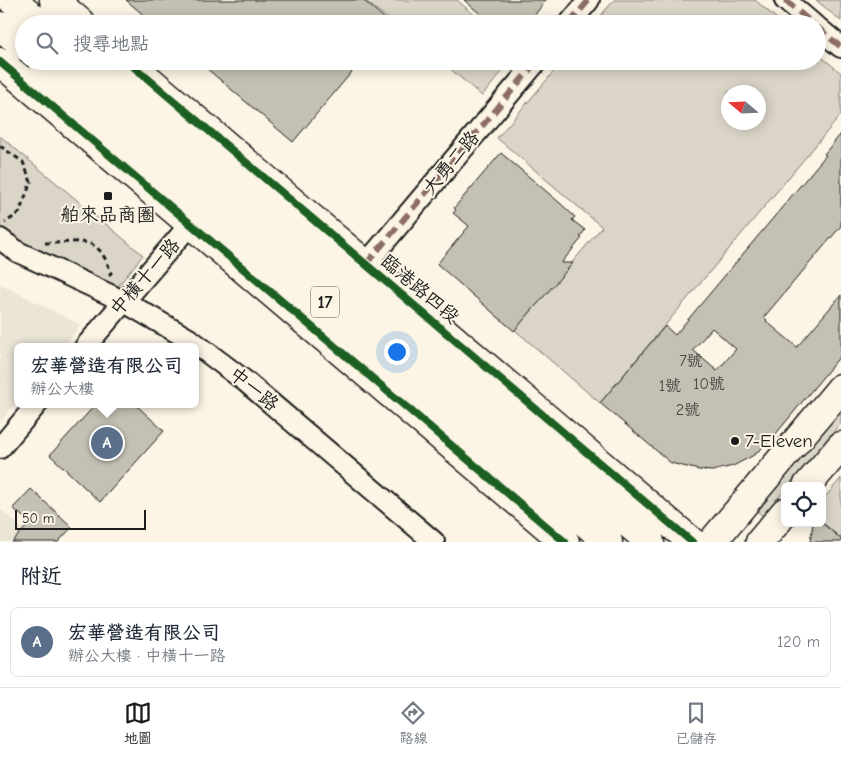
<!DOCTYPE html>
<html lang="zh-TW">
<meta charset="utf-8">
<style>
:root{--surface:#fff;--page:#f2f2f3;--text:#1f2937;--muted:#747a83;--line:#e0e1e3;--accent:#1c1c1c}
body{margin:0;font-family:"Comic Neue","LXGW WenKai TC",sans-serif;background:var(--page);color:var(--text)}
.controls{position:absolute;right:15px;bottom:15px;display:grid;overflow:hidden;border-radius:8px;box-shadow:0 2px 12px #0003}
.controls button{width:45px;height:45px;display:grid;place-items:center;padding:0;border:0;border-bottom:1px solid var(--line);background:var(--surface);color:var(--text);font:25px sans-serif}
.compass{position:absolute;left:721px;top:85px;width:45px;height:45px;border-radius:50%;background:var(--surface);box-shadow:0 2px 12px #0003;rotate:289deg}
.scale{position:absolute;left:15px;bottom:12px;width:131px;box-sizing:border-box;padding-left:5px;border:2px solid #1c1c1c;border-top:0;font-size:14px;line-height:18px;white-space:nowrap;color:#1c1c1c;-webkit-text-stroke:4px #fcf5e5;paint-order:stroke}
.you{position:absolute;left:396px;top:351px;width:18px;height:18px;margin:-12px;border:4px solid #fff;border-radius:50%;background:#1a73e8;box-shadow:0 0 0 8px #1a73e833}
.badge{display:grid;place-items:center;width:32px;height:32px;border-radius:50%;background:var(--accent);color:#fff;font-size:16px;font-weight:700}
.pin{position:absolute;translate:-50% -50%;border:2px solid #fff;box-shadow:0 1px 5px #0006}
.popup{position:absolute;left:14px;top:343px;width:185px;height:65px;box-sizing:border-box;display:grid;place-content:center;border-radius:8px;background:var(--surface);filter:drop-shadow(0 1px 4px #0005);font-size:16px;white-space:nowrap;color:var(--muted)}
.popup b{font-size:19px;color:var(--text)}
.popup::after{content:'';position:absolute;left:50%;top:100%;margin-left:-10px;border:10px solid transparent;border-top-color:var(--surface)}
.list{margin:0;padding:0;list-style:none}
h2{display:flex;justify-content:space-between;align-items:center;height:65px;margin:0;padding:0 20px;font-size:21px}
h2 small{font-size:16px;font-weight:400;color:var(--muted)}
.list li{display:grid;grid-template-columns:32px 1fr auto;gap:15px;align-items:center;box-sizing:border-box;height:70px;margin:0 10px 10px;padding:0 10px;border:1px solid var(--line);border-radius:8px}
.list b{display:block;font-size:19px;white-space:nowrap}
.list p{margin:0;font-size:16px;white-space:nowrap;color:var(--muted)}
.list em{font-size:16px;font-style:normal;color:var(--muted)}
.icon{flex:none;width:28px;height:28px;fill:none;stroke:currentColor;stroke-width:2;stroke-linecap:round;stroke-linejoin:round}
.map{position:relative;flex:none;width:841px;height:542px;overflow:hidden}
.search{position:absolute;background:var(--surface);box-shadow:0 2px 12px #0003;left:15px;right:15px;top:15px;height:55px;display:flex;align-items:center;gap:12px;box-sizing:border-box;padding:0 18px;border-radius:28px;color:var(--muted);font-size:19px}
.sheet{height:145px;background:var(--surface)}
nav{display:flex;justify-content:space-around;align-items:center;box-sizing:border-box;height:70px;border-top:1px solid var(--line);background:var(--surface);font-size:14px;color:var(--muted)}
nav a{display:grid;justify-items:center;gap:2px}
nav .on{color:var(--accent)}
.map>svg:first-child{display:block}
.built{fill:#ebe5d6}
.green{fill:#dbd5c8;stroke:#7c7872;fill-rule:evenodd}
.building{fill:#c4c0b3;stroke:#1c1c1c;fill-rule:evenodd}
.lines{fill:none;stroke-linecap:round;stroke-linejoin:round}
.street-casing{stroke:#1c1c1c;stroke-width:24}
.secondary-casing{stroke:#1c1c1c;stroke-width:31}
.primary-casing{stroke:#1c1c1c;stroke-width:31}
.path{stroke:#1c1c1c;stroke-width:3;stroke-dasharray:5 4;stroke-linecap:butt}
.street{stroke:#fcf5e5;stroke-width:20}
.secondary{stroke:#fcf5e5;stroke-width:28}
.primary{stroke:#fcf5e5;stroke-width:28}
.quiet{stroke:#8d6e63;stroke-width:6;stroke-dasharray:12 6;stroke-linecap:butt}
.cycleway-casing{stroke:#fcf5e5;stroke-width:11}
.cycleway{stroke:#1b5e20;stroke-width:8}
.poi-dot{fill:#1c1c1c;stroke:#fcf5e5;stroke-width:2}
.labels{text-anchor:middle;dominant-baseline:central;stroke-width:4;stroke-linejoin:round;paint-order:stroke}
.number-label{font-size:16px;fill:#464542}
.shield{fill:#fcf5e5;stroke:#5f5d58;stroke-width:1}
.shield-label{font-size:18px;font-weight:bold;fill:#1c1c1c}
.street-label{font-size:19px;fill:#1c1c1c;stroke:#fcf5e5}
.poi-label{font-size:19px;fill:#1c1c1c;stroke:#fcf5e5}
</style>
<div class="map">
<svg width="841" height="542" viewBox="0 0 841 542">
<rect width="100%" height="100%" fill="#fcf5e5"/>
<filter id="ink" filterUnits="userSpaceOnUse"><feTurbulence type="fractalNoise" baseFrequency=".02" numOctaves="2"/><feDisplacementMap in="SourceGraphic" scale="10" xChannelSelector="R" yChannelSelector="G"/><feConvolveMatrix kernelMatrix="1 2 1 2 8 2 1 2 1" color-interpolation-filters="sRGB"/></filter>
<g filter="url(#ink)">
<!-- built -->
<path class="built" d="M0,284L81,325L63,347H18V400L0,422Z
M0,509L39,542H0Z"/>
<!-- green -->
<path class="green" d="M364,0H457L485,24H395Z
M614,0H755L783,24H594Z
M816,0H841V21L817,1Z
M817,53L841,73V115L600,403L515,330L602,227L497,138L563,61H817ZM728,92H758V122H728Z
M441,61H511L482,96Z
M0,136L143,255L115,290L0,230Z
M841,411V423L788,486H785V490L763,516L757,511Z
M841,478V538L822,522V501Z"/>
<!-- building -->
<path class="building" d="M126,0H363L391,24H154Z
M464,0H546L528,24H492Z
M198,61H361L293,142Z
M841,134V226L764,317L767,320L766,321L797,347L841,295V355L770,441L754,455L733,466L712,471L699,470L671,463L600,403L665,326L675,335L826,155L824,154ZM712,328L736,349L717,371L693,350Z
M501,153L560,203L575,217L572,220L585,230L580,237L582,238L561,263H573L514,331L437,264L469,226L453,213L456,210L454,208Z
M96,404H135L164,431L100,502L50,455Z
M31,489L72,527L58,542H12L30,523L13,508Z
M813,523H822L841,539V542H810Z"/>
<g class="lines">
<defs>
<path id="street" d="M785,0L813,24
M569,24L589,0
M817,27L841,47
M0,239L18,252L123,301L192,341L245,381L434,542
M366,264L537,61
M85,347L199,214
M0,448L37,404"/>
<path id="secondary" d="M807,486L841,446
M712,542L841,388
M760,542L785,512"/>
<path id="primary" d="M12,0L40,24
M54,0L82,24
M0,26L24,46
M42,61L608,542
M84,61L650,542
M127,61L692,542
M0,62L565,542"/>
</defs>
<!-- street casing -->
<use href="#street" class="street-casing"/>
<!-- secondary casing -->
<use href="#secondary" class="secondary-casing"/>
<!-- primary casing -->
<use href="#primary" class="primary-casing"/>
<!-- path -->
<path class="path" d="M0,146L23,162L31,182L19,213L5,223
M45,243C81,244 97,231 111,273L109,275"/>
<!-- street -->
<use href="#street" class="street"/>
<!-- secondary -->
<use href="#secondary" class="secondary"/>
<!-- primary -->
<use href="#primary" class="primary"/>
<!-- quiet -->
<path class="quiet" d="M785,0L813,24
M569,24L589,0
M817,27L841,47
M366,264L537,61"/>
<defs>
<path id="cycleway" d="M127,61L692,542
M0,62L565,542"/>
</defs>
<!-- cycleway casing -->
<use href="#cycleway" class="cycleway-casing"/>
<!-- cycleway -->
<use href="#cycleway" class="cycleway"/>
</g>
</g>
<!-- markers -->
<g class="poi-dot">
<rect x="103" y="191" width="10" height="10" rx="2.5"/>
<circle cx="735" cy="441" r="5"/>
</g>
<g class="labels">
<!-- number labels -->
<g class="number-label">
<text x="691" y="361">7號</text>
<text x="709" y="384">10號</text>
<text x="670" y="386">1號</text>
<text x="688" y="410">2號</text>
</g>
<!-- shield labels -->
<rect class="shield" x="311" y="286.5" width="28" height="31" rx="4"/>
<g class="shield-label">
<text x="325" y="302">17</text>
</g>
<!-- street labels -->
<g class="street-label">
<text transform="translate(451 163) rotate(-50)">大勇二路</text>
<text transform="translate(145 277) rotate(-49)">中橫十一路</text>
<text transform="translate(420 289) rotate(40)">臨港路四段</text>
<text transform="translate(254 389) rotate(39)">中一路</text>
</g>
<!-- poi labels -->
<g class="poi-label">
<text x="108" y="215">舶來品商圈</text>
<text x="745" y="441" text-anchor="start">7-Eleven</text>
</g>
</g>
</svg>
<div class="controls">
<button><svg class="icon" aria-label="locate" viewBox="0 0 24 24"><circle cx="12" cy="12" r="6"/><path d="M12 2v4M12 18v4M2 12h4M18 12h4"/></svg></button>
</div>
<svg class="compass" viewBox="-18 -18 36 36"><path d="M0-13l5 13h-10z" fill="#e53935"/><path d="M0 13l5-13h-10z" fill="#747a83"/></svg>
<div class="scale">50 m</div>
<div class="you"></div>
<div class="pin badge" style="left:107px;top:443px;background:#5c6f8a">A</div>
<div class="popup"><b>宏華營造有限公司</b>辦公大樓</div>
<div class="search"><svg class="icon" aria-label="search" viewBox="0 0 24 24"><circle cx="10" cy="10" r="6"/><path d="M15 15l6 6"/></svg>搜尋地點</div>
</div>
<section class="sheet">
<h2>附近<small></small></h2>
<ul class="list">
<li><span class="badge" style="background:#5c6f8a">A</span><div><b>宏華營造有限公司</b><p>辦公大樓 · 中橫十一路</p></div><em>120 m</em></li>
</ul>
</section>
<nav>
<a class="on"><svg class="icon" aria-label="map" viewBox="0 0 24 24"><path d="M3 6l6-2 6 2 6-2v14l-6 2-6-2-6 2zM9 4v14M15 6v14"/></svg>地圖</a>
<a><svg class="icon" aria-label="directions" viewBox="0 0 24 24"><path d="M12 3l9 9-9 9-9-9zM9 14v-3h6M13 9l2 2-2 2"/></svg>路線</a>
<a><svg class="icon" aria-label="saved" viewBox="0 0 24 24"><path d="M7 4h10v16l-5-4-5 4z"/></svg>已儲存</a>
</nav>
